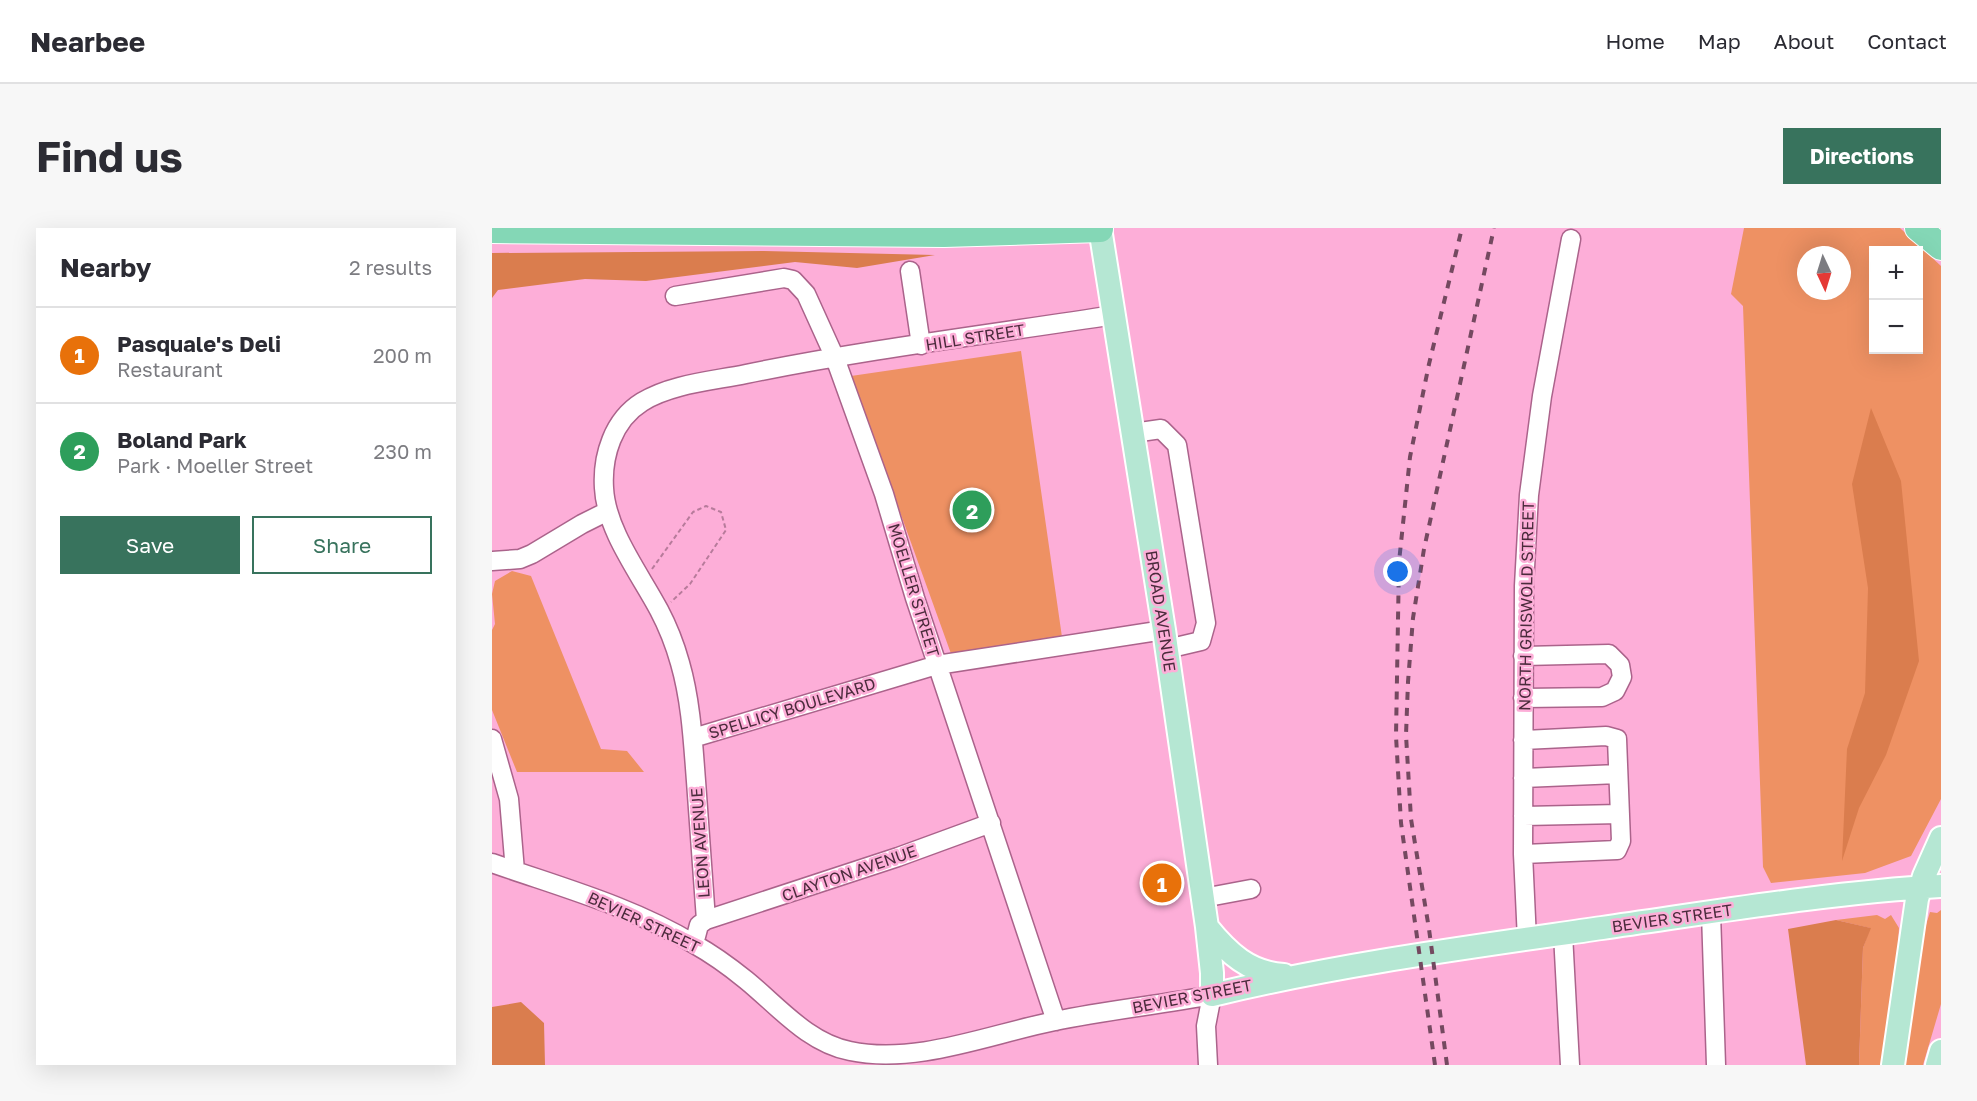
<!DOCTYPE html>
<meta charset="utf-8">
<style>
:root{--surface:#fff;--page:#f7f7f7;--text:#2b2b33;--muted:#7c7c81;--line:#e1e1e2;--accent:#38735d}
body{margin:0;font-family:"Golos Text",sans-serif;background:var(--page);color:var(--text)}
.controls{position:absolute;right:18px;top:18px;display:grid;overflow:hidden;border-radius:0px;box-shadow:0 6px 24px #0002}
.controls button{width:54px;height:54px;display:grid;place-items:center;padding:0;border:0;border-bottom:2px solid var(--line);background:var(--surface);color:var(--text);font:30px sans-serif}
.compass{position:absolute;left:1305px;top:18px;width:54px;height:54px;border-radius:50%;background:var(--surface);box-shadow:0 6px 24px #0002;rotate:176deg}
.you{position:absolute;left:906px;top:344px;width:21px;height:21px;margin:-15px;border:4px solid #fff;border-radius:50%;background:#1a73e8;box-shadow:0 0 0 9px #1a73e833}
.badge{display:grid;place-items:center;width:39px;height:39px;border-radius:50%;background:var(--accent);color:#fff;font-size:20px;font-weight:700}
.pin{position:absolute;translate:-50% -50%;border:3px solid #fff;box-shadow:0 2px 6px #0006}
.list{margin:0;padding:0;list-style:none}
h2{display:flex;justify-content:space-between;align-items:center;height:78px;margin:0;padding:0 24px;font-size:26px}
h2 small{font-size:20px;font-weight:400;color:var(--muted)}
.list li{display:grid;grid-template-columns:39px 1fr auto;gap:18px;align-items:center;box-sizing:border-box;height:96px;padding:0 24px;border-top:2px solid var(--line)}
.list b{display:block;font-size:22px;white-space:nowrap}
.list p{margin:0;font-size:20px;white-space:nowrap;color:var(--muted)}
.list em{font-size:20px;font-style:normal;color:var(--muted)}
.actions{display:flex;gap:12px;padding:18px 24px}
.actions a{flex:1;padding:14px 0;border:2px solid var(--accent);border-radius:0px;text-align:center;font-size:21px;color:var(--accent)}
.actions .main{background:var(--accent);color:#fff}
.map{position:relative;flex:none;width:1449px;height:837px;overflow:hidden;border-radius:0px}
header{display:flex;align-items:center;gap:36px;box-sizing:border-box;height:84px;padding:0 30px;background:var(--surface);border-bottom:2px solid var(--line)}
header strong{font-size:28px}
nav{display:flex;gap:33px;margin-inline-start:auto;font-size:21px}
.intro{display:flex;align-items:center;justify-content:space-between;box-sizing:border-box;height:144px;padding:0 36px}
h1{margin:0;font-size:42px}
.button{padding:15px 27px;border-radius:0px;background:var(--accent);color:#fff;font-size:21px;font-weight:700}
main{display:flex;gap:36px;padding:0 36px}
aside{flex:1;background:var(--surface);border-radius:0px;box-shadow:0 6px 24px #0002}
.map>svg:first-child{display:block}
.green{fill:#ee9163;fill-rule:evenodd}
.forest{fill:#da7d4e}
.building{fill:#948ce6;stroke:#7a74ba;stroke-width:1.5}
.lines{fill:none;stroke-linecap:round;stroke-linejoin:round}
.minor-casing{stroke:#ab638b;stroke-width:21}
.major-casing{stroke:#fff;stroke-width:26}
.highway-casing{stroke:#fff;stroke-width:28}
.path{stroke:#b77b9b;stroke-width:2;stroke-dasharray:4.5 3;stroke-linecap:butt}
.minor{stroke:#fff;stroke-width:18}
.major{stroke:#b5e7d3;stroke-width:22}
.highway{stroke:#84d7b6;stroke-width:26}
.rail{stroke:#744960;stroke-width:4;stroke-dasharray:8 8;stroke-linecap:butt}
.labels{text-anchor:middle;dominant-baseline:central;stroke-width:5;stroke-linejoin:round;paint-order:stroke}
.street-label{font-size:16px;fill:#4b2b3c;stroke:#fdaed8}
</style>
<header>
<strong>Nearbee</strong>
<nav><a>Home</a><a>Map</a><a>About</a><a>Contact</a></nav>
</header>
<div class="intro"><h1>Find us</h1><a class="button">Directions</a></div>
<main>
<aside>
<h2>Nearby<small>2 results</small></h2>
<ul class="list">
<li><span class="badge" style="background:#e8710a">1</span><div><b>Pasquale's Deli</b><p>Restaurant</p></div><em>200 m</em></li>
<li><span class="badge" style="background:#2e9e5b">2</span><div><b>Boland Park</b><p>Park · Moeller Street</p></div><em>230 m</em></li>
</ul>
<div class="actions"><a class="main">Save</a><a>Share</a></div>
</aside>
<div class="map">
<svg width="1449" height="837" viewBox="0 0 1449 837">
<rect width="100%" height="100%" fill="#fdaed8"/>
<!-- green -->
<path class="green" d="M1252,0H1408L1449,38V571L1419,628L1373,645L1279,655L1271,639L1251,78L1239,66ZM1382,22H1426V122H1382ZM1314,27H1350V63H1314Z
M529,123L571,416L462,434L359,148Z
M20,343L39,348L109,521L135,523L152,544H25L0,482V402L3,396L0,366L3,353Z
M1449,682V776L1431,837H1411L1426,723L1438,684L1445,685Z
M1385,687L1393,691L1399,687L1407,700L1406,718L1390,837H1367L1371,720L1378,700L1344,692Z"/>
<!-- forest -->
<path class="forest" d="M272,23L443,27L365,40L303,34L154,53L93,51L6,62L0,70V25Z
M1379,180L1409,253L1427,433L1394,527L1367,580L1350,633L1355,521L1373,465L1376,360L1360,256Z
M1344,692L1379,700L1371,720L1367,837H1314L1296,701Z
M29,774L52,795L53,837H0V779Z"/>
<!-- building -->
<path class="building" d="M491,273L495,298L480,300L476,275Z"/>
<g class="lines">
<defs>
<path id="minor" d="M418,43L429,117
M183,68L292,50L301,52L314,66L343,130L392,266L423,370L564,793
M641,205L669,201L685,217L714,395L709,413L675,421
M0,333L28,331L40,326L90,296L116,283
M1031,428L1117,426L1128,437L1130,449L1123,463L1110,469L1031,470
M201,510L445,437L672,402
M0,511L17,571L23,643
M1031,550L1126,546
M1031,588L1128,586
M1031,626L1125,622L1129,613L1125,511L1114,508L1031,512
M0,635C68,659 139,678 202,716C220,726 238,739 254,752C286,778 316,815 358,823C424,837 498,806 563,793C615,782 668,777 720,767L714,798L716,837
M711,670L759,661
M1219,685L1224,837
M214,692C211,646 207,599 204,553C201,514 199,473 188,435C183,417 176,399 167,382C148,346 114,302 112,260C110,228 121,192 150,174C179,156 220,153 254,146C376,121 500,106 622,87
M1071,706L1078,837
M1035,712L1031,626L1032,358L1037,267L1050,168L1079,11
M202,716L207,697L214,692L406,629L499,595"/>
<path id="major" d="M608,0L672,402L715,699L720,745V767C848,736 979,719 1110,700C1223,684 1335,665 1449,658
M715,699C736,725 757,745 792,747
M1401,837L1425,671L1432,648L1449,610
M1445,837L1449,823"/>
<path id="highway" d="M1426,0L1449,19
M0,2L452,6L608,1"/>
</defs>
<!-- minor casing -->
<use href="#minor" class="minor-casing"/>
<!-- major casing -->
<use href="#major" class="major-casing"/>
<!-- highway casing -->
<use href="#highway" class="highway-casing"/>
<!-- path -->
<path class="path" d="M160,341L201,284L214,278L229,284L234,302L198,356L179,374"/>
<!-- minor -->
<use href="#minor" class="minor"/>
<!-- major -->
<use href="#major" class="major"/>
<!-- highway -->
<use href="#highway" class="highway"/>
<!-- rail -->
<path class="rail" d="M943,837L909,595L904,508L907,334L918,229L937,136L970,0
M955,837L937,701L919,591L914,507L916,454L921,390L932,321L1002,0"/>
</g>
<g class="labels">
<!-- street labels -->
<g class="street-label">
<text transform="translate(483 109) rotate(-9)">HILL STREET</text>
<text transform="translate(422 362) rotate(73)">MOELLER STREET</text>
<text transform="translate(1034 378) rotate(-89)">NORTH GRISWOLD STREET</text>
<text transform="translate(669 383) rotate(81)">BROAD AVENUE</text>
<text transform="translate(300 480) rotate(-17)">SPELLICY BOULEVARD</text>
<text transform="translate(208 615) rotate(-94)">LEON AVENUE</text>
<text transform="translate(357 645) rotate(-19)">CLAYTON AVENUE</text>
<text transform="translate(1180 690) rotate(-8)">BEVIER STREET</text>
<text transform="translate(152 694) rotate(25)">BEVIER STREET</text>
<text transform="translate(700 768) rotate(-11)">BEVIER STREET</text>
</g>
</g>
</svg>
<div class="controls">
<button>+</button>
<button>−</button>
</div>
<svg class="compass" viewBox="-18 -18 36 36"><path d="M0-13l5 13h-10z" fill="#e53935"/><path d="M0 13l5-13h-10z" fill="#7c7c81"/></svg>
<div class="you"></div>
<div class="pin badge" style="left:670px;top:655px;background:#e8710a">1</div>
<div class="pin badge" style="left:480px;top:282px;background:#2e9e5b">2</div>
</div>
</main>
